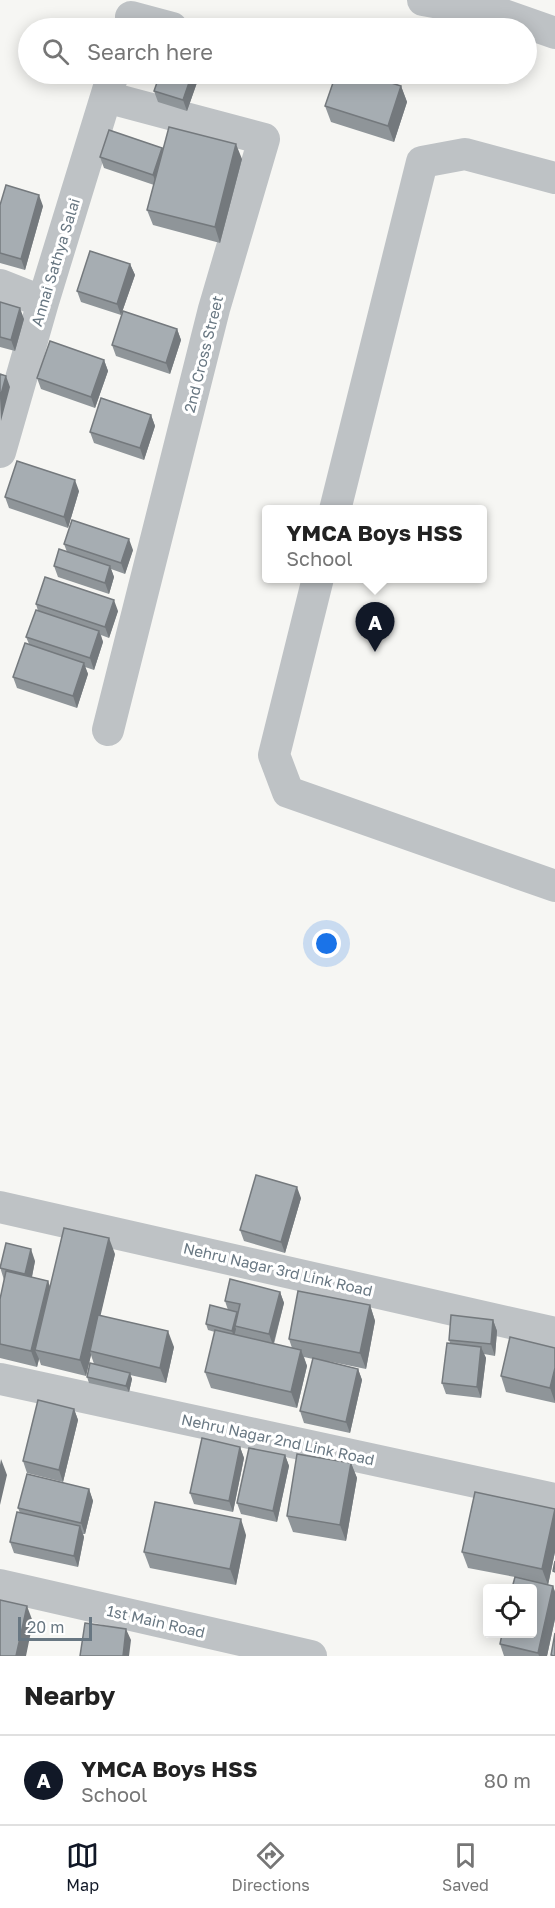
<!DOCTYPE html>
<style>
:root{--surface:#fff;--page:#f2f2f2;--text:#222;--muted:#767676;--line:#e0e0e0;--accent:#111827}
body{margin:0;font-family:"Golos Text",sans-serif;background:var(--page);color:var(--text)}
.controls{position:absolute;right:18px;bottom:18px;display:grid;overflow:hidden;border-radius:6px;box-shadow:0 3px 15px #0003}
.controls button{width:54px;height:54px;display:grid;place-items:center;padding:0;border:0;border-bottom:2px solid var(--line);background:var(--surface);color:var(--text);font:30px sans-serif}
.scale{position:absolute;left:18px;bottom:15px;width:74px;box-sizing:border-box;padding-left:6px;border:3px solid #687782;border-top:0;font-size:16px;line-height:21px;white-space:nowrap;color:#687782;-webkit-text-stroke:4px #fff;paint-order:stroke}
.you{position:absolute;left:327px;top:944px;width:21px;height:21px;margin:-15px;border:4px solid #fff;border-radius:50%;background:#1a73e8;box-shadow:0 0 0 9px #1a73e833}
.badge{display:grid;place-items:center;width:39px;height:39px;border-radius:50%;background:var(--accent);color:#fff;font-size:20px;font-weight:700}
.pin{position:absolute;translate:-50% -50px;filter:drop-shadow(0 2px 3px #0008)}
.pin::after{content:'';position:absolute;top:32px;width:21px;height:18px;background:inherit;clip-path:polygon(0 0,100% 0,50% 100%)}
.popup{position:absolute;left:262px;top:505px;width:225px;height:78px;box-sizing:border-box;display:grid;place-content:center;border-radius:6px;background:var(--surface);filter:drop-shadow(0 2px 4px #0005);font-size:20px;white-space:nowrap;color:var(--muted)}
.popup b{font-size:22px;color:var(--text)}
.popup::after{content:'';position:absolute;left:50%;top:100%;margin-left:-12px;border:12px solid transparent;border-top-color:var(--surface)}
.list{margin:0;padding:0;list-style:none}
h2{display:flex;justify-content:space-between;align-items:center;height:78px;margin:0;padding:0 24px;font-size:26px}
h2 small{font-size:20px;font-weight:400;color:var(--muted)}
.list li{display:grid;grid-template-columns:39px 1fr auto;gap:18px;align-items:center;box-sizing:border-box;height:90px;padding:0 24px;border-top:2px solid var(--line)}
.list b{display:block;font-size:22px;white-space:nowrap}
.list p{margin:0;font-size:20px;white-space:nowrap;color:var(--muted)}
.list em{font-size:20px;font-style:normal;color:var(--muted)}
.icon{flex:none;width:33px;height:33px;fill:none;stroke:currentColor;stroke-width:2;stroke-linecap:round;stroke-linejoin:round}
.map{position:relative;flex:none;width:555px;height:1656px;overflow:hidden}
.search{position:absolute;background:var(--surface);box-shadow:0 3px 15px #0003;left:18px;right:18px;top:18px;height:66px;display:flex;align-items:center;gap:15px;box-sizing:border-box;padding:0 21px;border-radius:33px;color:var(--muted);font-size:22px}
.sheet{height:168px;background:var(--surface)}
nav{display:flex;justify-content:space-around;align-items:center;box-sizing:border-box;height:84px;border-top:2px solid var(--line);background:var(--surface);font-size:16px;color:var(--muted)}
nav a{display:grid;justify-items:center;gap:3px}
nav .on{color:var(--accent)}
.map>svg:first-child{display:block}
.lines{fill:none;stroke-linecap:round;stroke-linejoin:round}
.minor{stroke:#bec2c5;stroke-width:32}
.wall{fill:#8f9599}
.shaded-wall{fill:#74797d}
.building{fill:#a6adb2;stroke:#74797d;stroke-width:1.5}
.labels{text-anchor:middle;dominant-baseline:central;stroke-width:6;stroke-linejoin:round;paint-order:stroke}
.street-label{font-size:15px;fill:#687782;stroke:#fff}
</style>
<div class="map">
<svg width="555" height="1656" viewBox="0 0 555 1656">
<rect width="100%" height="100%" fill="#f6f6f3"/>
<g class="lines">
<!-- minor -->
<path class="minor" d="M423,0L501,14L555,33
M131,17L172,28
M106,97L264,139L214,309L108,730
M0,285L43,302
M0,452L43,302L113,74
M335,510L422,162L465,154L555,178
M318,578L274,755L288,792L555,886
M0,1207L555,1333
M0,1379L555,1499
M0,1585L311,1656"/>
</g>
<!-- wall -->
<path class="wall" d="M160,74H200L187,111L158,102L154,91Z
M401,86L407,102L394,142L331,122L325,106Z
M162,148L163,151L242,159L220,243L153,225L147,210L154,185L104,168L100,157Z
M0,205L43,206L25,270L0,263Z
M130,264L135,275L121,315L81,302L77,291Z
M0,302L24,319L15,351L0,347Z
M177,329L181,340L170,374L116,356L112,345Z
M104,360L108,371L95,408L41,389L37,378Z
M151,415L155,426L144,460L94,443L90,432Z
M79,491L68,528L9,508L5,497Z
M64,544L133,550L125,574L111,569L114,577L109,594L58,577L54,566L67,552Z
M36,604L118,611L109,638L101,635L103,642L94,670L85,667L88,674L77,708L17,688L13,677L29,644L26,637L38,611Z
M301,1198L285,1253L244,1241L240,1230Z
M115,1254L100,1315L174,1347L166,1383L130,1375L132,1379L129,1392L89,1383L87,1377L94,1364L91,1355L86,1376L41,1365L39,1359L37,1367L0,1358V1299L4,1280L0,1267L35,1261L32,1277L48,1281L50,1287Z
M280,1292L284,1303L274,1344L292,1348L289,1339L370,1305L375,1321L366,1369L327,1361L358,1369L362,1380L350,1433L304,1423L300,1411L313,1359L304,1357L307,1366L297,1408L211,1388L205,1372L215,1332L208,1330L206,1324L228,1310L225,1301Z
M493,1320L497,1331L495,1356L484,1354L486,1358L481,1398L446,1394L442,1383L450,1343L449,1340Z
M555,1348V1403L506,1392L501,1376Z
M74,1409L78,1420L63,1482L27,1473L23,1461Z
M240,1447L244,1458L233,1512L194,1504L190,1493Z
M285,1455L289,1466L277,1522L241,1514L237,1503Z
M351,1463L357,1478L346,1541L293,1532L287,1516Z
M89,1489L93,1501L85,1534H83L84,1537L78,1567L14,1553L10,1542L20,1513L18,1508Z
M555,1509V1552L548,1585L521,1579L553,1586L555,1592V1619L547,1656H504L500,1644L515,1577L468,1568L462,1552Z
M246,1535L236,1585L150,1568L144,1552Z"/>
<!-- shaded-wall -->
<path class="shaded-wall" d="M192,74H200L187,111L183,100Z
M401,86L407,102L394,142L388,126Z
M236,144L242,159L220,243L215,227Z
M162,148L166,159L157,186L153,175Z
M39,195L43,206L25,270L21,259Z
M130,264L135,275L121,315L117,304Z
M20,308L24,319L15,351L11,340Z
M177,329L181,340L170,374L166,363Z
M104,360L108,371L95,408L91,397Z
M6,376L10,387L1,421L0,398Z
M151,415L155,426L144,460L140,448Z
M75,480L79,491L68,528L64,517Z
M129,539L133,550L125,574L121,563Z
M110,566L114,577L109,594L105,583Z
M114,600L118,611L109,638L105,627Z
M99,631L103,642L94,670L90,658Z
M84,663L88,674L77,708L73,696Z
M297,1187L301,1198L285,1253L281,1242Z
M109,1238L115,1254L92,1352L90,1351L91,1355L86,1376L80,1360Z
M31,1249L35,1261L30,1286L25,1274Z
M48,1281L53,1297L35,1350L39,1359L37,1367L31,1351Z
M280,1292L284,1303L273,1345L269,1334Z
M370,1305L375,1321L366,1369L360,1353Z
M237,1312L239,1318L235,1326L236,1329L234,1337L232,1331Z
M493,1320L497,1331L495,1356L491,1344Z
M168,1331L174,1347L166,1383L160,1368Z
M481,1347L486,1358L481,1398L477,1387Z
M301,1350L307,1366L297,1408L291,1392Z
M555,1368V1402L550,1388Z
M358,1369L362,1380L350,1433L346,1422Z
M130,1373L132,1379L129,1392L126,1386Z
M74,1409L78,1420L63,1482L59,1470Z
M240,1447L244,1458L233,1512L229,1501Z
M285,1455L289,1466L277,1522L273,1511Z
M1,1459L7,1475L0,1505V1465Z
M351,1463L357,1478L346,1541L340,1525Z
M89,1489L93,1501L85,1534L81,1523Z
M555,1509V1552L548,1585L542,1569Z
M241,1519L246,1535L236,1585L230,1569Z
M80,1526L84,1537L78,1567L74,1556Z
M553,1586L555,1592V1619L547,1656H539L538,1653Z
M27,1606L33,1622L26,1656H16Z
M126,1629L131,1640L129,1656H123Z"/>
<!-- building -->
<path class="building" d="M160,74H192L183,100L154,91Z
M336,74H363L401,86L388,126L325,106Z
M169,127L236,144L215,227L147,210Z
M109,130L162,148L153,175L100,157Z
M6,185L39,195L21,259L0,253V205Z
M90,251L130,264L117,304L77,291Z
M0,302L20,308L11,340L0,337Z
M123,311L177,329L166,363L112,345Z
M50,341L104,360L91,397L37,378Z
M0,374L6,376L0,398Z
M101,398L151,415L140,448L90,432Z
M17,461L75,480L64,517L5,497Z
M72,520L129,539L121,563L64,544Z
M59,549L110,566L105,583L54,566Z
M45,577L114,600L105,627L36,604Z
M36,610L99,631L90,658L26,637Z
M25,643L84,663L73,696L13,677Z
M256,1175L297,1187L281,1242L240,1230Z
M64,1228L109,1238L80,1360L35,1350Z
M6,1243L31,1249L25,1274L0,1268Z
M6,1271L48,1281L31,1351L0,1344V1299Z
M230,1279L280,1292L269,1334L235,1326L240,1304L225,1301Z
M298,1291L370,1305L360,1353L289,1339Z
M210,1305L237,1312L232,1331L206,1324Z
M98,1315L168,1331L160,1368L90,1351Z
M451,1315L493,1320L491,1344L449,1340Z
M215,1330L301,1350L291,1392L205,1372Z
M510,1337L555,1348V1368L550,1388L501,1376Z
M447,1343L481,1347L477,1387L442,1383Z
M313,1358L358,1369L346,1422L300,1411Z
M90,1363L130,1373L126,1386L87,1377Z
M38,1400L74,1409L59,1470L23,1461Z
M202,1438L240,1447L229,1501L190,1493Z
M249,1448L285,1455L273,1511L237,1503Z
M297,1454L351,1463L340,1525L287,1516Z
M27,1474L89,1489L81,1523L18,1508Z
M475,1492L555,1509L542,1569L462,1552Z
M155,1502L241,1519L230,1569L144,1552Z
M17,1512L80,1526L74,1556L10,1542Z
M555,1561V1572L553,1571Z
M515,1577L553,1586L538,1653L500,1644L502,1634H532V1588H512Z
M0,1600L27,1606L16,1656H0Z
M85,1623L126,1629L123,1656H80Z
M555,1633V1656H554L551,1655Z"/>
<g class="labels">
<!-- street labels -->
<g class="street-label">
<text transform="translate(55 262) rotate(-73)">Annai Sathya Salai</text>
<text transform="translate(203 354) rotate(-76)">2nd Cross Street</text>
<text transform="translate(278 1269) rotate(13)">Nehru Nagar 3rd Link Road</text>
<text transform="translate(278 1439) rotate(12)">Nehru Nagar 2nd Link Road</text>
<text transform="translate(156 1621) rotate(13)">1st Main Road</text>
</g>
</g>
</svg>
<div class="controls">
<button><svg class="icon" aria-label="locate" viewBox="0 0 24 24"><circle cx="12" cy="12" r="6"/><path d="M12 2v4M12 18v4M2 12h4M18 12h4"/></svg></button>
</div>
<div class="scale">20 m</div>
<div class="you"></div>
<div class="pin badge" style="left:375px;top:652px">A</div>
<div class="popup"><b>YMCA Boys HSS</b>School</div>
<div class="search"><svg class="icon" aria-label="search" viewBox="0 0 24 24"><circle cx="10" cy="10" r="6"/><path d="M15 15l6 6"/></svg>Search here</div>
</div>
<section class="sheet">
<h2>Nearby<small></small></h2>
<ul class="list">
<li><span class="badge">A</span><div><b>YMCA Boys HSS</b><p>School</p></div><em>80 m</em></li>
</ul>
</section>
<nav>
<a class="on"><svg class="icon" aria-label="map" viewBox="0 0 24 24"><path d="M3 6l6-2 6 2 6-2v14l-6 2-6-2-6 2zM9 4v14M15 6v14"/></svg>Map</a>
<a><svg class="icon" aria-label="directions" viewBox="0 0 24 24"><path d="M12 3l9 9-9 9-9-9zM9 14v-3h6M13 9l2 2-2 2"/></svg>Directions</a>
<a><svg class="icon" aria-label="saved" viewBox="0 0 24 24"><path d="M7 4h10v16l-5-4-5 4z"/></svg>Saved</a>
</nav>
